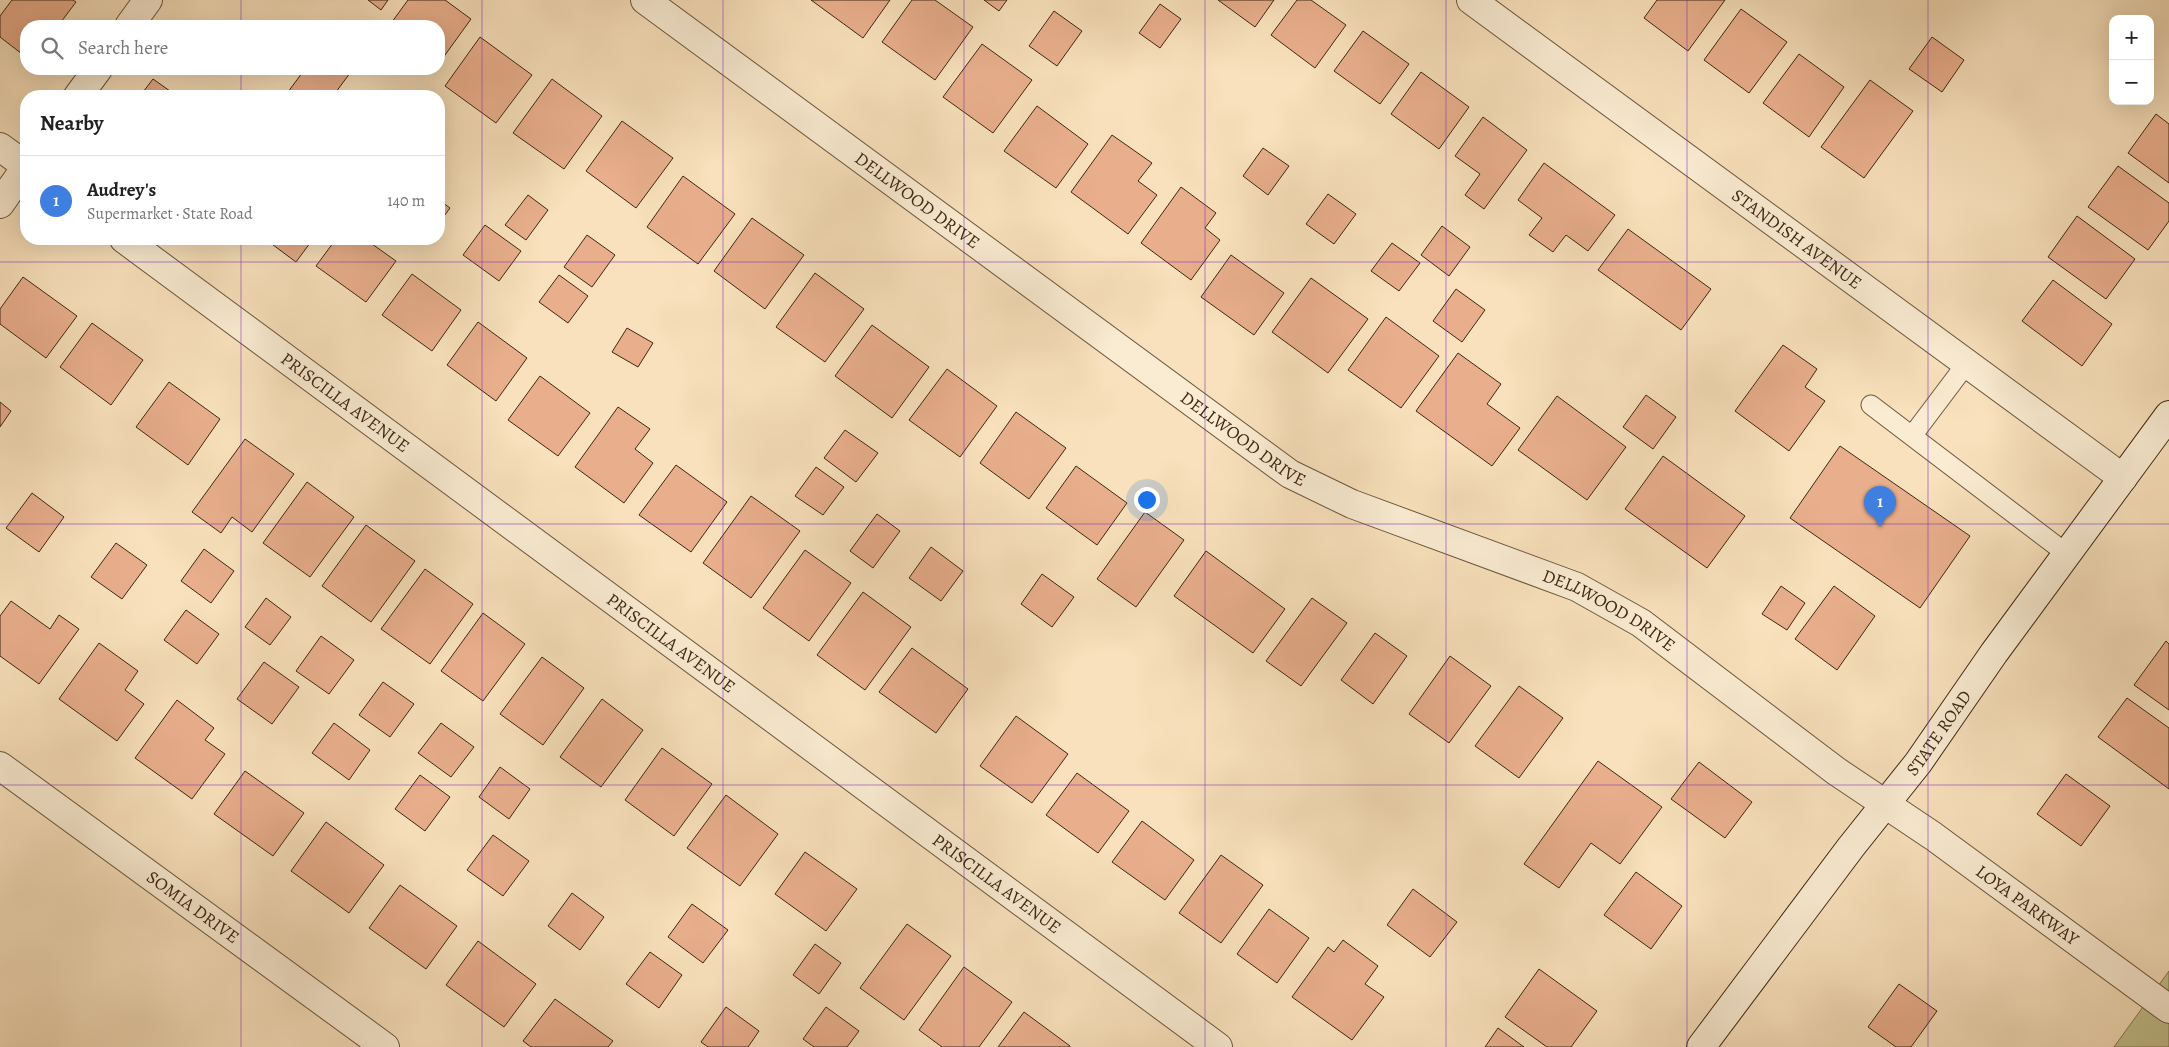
<!DOCTYPE html>
<meta charset="utf-8">
<style>
:root{--surface:#fff;--page:#f2f2f2;--text:#222;--muted:#767676;--line:#e0e0e0;--accent:#0b8043}
body{margin:0;font-family:Alegreya,serif;background:var(--page);color:var(--text)}
.controls{position:absolute;right:15px;top:15px;display:grid;overflow:hidden;border-radius:10px;box-shadow:0 5px 20px #0002}
.controls button{width:45px;height:45px;display:grid;place-items:center;padding:0;border:0;border-bottom:1px solid var(--line);background:var(--surface);color:var(--text);font:25px sans-serif}
.you{position:absolute;left:1146px;top:499px;width:18px;height:18px;margin:-12px;border:4px solid #fff;border-radius:50%;background:#1a73e8;box-shadow:0 0 0 8px #1a73e833}
.badge{display:grid;place-items:center;width:32px;height:32px;border-radius:50%;background:var(--accent);color:#fff;font-size:16px;font-weight:700}
.pin{position:absolute;translate:-50% -41px;filter:drop-shadow(0 1px 2px #0008)}
.pin::after{content:'';position:absolute;top:26px;width:18px;height:15px;background:inherit;clip-path:polygon(0 0,100% 0,50% 100%)}
.list{margin:0;padding:0;list-style:none}
h2{display:flex;justify-content:space-between;align-items:center;height:65px;margin:0;padding:0 20px;font-size:21px}
h2 small{font-size:16px;font-weight:400;color:var(--muted)}
.list li{display:grid;grid-template-columns:32px 1fr auto;gap:15px;align-items:center;box-sizing:border-box;height:90px;padding:0 20px;border-top:1px solid var(--line)}
.list b{display:block;font-size:19px;white-space:nowrap}
.list p{margin:0;font-size:16px;white-space:nowrap;color:var(--muted)}
.list em{font-size:16px;font-style:normal;color:var(--muted)}
.icon{flex:none;width:28px;height:28px;fill:none;stroke:currentColor;stroke-width:2;stroke-linecap:round;stroke-linejoin:round}
.map{position:relative;flex:none;width:2169px;height:1047px;overflow:hidden}
.search{position:absolute;background:var(--surface);box-shadow:0 5px 20px #0002;left:20px;top:20px;width:425px;height:55px;display:flex;align-items:center;gap:12px;box-sizing:border-box;padding:0 18px;border-radius:20px;color:var(--muted);font-size:19px}
.panel{position:absolute;background:var(--surface);box-shadow:0 5px 20px #0002;left:20px;top:90px;width:425px;height:155px;border-radius:20px}
.map>svg:first-child{display:block}
.green{fill:#c2c18d;stroke:#807450}
.building{fill:#e9af8d;stroke:#3f2713}
.lines{fill:none;stroke-linecap:round;stroke-linejoin:round}
.lane-casing{stroke:#6d563d;stroke-width:21}
.street-casing{stroke:#6d563d;stroke-width:30}
.secondary-casing{stroke:#3f2713;stroke-width:30}
.lane{stroke:#faecd3;stroke-width:19}
.street{stroke:#faecd3;stroke-width:28}
.secondary{stroke:#faecd3;stroke-width:28}
.grid{fill:none;stroke:#7b2cbf;stroke-width:1;stroke-opacity:0.55}
.labels{text-anchor:middle;dominant-baseline:central;stroke-width:4.5;stroke-linejoin:round;paint-order:stroke}
.street-label{font-size:18px;fill:#3f2713;stroke:#faecd3}
</style>
<div class="map">
<svg width="2169" height="1047" viewBox="0 0 2169 1047">
<rect width="100%" height="100%" fill="#f8e1bc"/>
<filter id="stains"><feTurbulence type="fractalNoise" baseFrequency=".004" numOctaves="4"/><feColorMatrix values="0 0 0 0 .2 0 0 0 0 .09 0 0 0 0 .02 0 0 0 .5 -.17"/></filter>
<radialGradient id="worn" r=".72"><stop offset=".6" stop-color="#630" stop-opacity="0"/><stop offset="1" stop-color="#630" stop-opacity=".3"/></radialGradient>
<!-- green -->
<path class="green" d="M2169,971V1047H2114Z"/>
<!-- building -->
<path class="building" d="M12,0H73L76,2L58,26H26V57L0,37V16Z
M368,0H388L381,10Z
M408,0H445L471,19L440,62L439,26H389Z
M811,0H890L863,38Z
M912,0H935L973,27L935,80L882,42Z
M984,0H1007L999,11Z
M1218,0H1274L1255,27Z
M1297,0H1311L1346,25L1315,68L1271,35Z
M1657,0H1725L1688,51L1644,18Z
M1160,4L1181,19L1160,48L1139,33Z
M1741,9L1787,42L1749,93L1704,60Z
M1054,11L1082,31L1057,66L1029,46Z
M1363,31L1409,64L1380,104L1334,71Z
M480,37L532,75L496,123L445,86Z
M1932,37L1964,60L1942,92L1909,69Z
M982,44L1032,80L993,133L943,97Z
M1799,54L1844,87L1809,137L1763,103Z
M305,69H353L333,96H285Z
M1421,72L1469,107L1439,149L1391,114Z
M153,79L177,96H140Z
M552,79L602,116L564,169L513,133Z
M1870,80L1913,111L1864,178L1821,147Z
M1037,106L1088,144L1056,188L1004,151Z
M2156,114L2169,124V183L2128,153Z
M1483,117L1527,150L1484,209L1465,195L1480,174L1455,156Z
M622,121L673,158L636,208L586,171Z
M1112,135L1152,163L1138,181L1157,195L1128,234L1071,192Z
M1263,148L1289,166L1268,195L1243,176Z
M1544,163L1615,215L1588,251L1566,235L1553,252L1529,235L1542,218L1518,200Z
M2118,166L2169,203V221L2148,250L2088,207Z
M683,176L735,214L698,264L647,227Z
M1181,187L1216,213L1205,228L1220,240L1191,280L1141,243Z
M1328,194L1356,214L1334,244L1306,224Z
M528,195L548,210L526,240L505,225Z
M439,200L450,208L439,223Z
M2077,216L2135,259L2106,299L2048,257Z
M752,218L804,255L765,309L714,271Z
M485,225L521,251L499,281L463,255Z
M1442,226L1470,247L1449,276L1421,255Z
M1628,229L1711,289L1681,330L1598,270Z
M587,235L615,255L592,287L564,267Z
M265,239H313L296,262Z
M336,239H365L396,261L366,302L316,266Z
M1392,243L1420,263L1399,291L1371,271Z
M1231,255L1284,293L1254,335L1201,297Z
M815,273L864,309L825,362L776,327Z
M412,274L461,310L432,351L382,315Z
M559,275L588,296L568,323L539,302Z
M23,277L77,316L46,358L0,324V309Z
M1311,278L1368,319L1328,373L1272,332Z
M2053,280L2112,324L2082,366L2022,321Z
M1456,289L1485,310L1462,342L1433,321Z
M1386,317L1439,356L1401,408L1348,370Z
M478,322L527,358L496,401L447,365Z
M92,323L143,360L111,405L60,367Z
M872,325L929,367L892,418L835,376Z
M627,328L653,343L638,367L612,352Z
M1783,345L1817,369L1805,387L1825,401L1789,451L1735,411Z
M1458,353L1501,384L1487,404L1520,428L1492,466L1416,411Z
M947,369L997,406L960,457L909,420Z
M540,376L590,413L558,456L508,420Z
M169,382L220,419L188,465L136,427Z
M1646,395L1676,417L1653,449L1623,427Z
M1557,396L1626,447L1587,500L1518,450Z
M0,402L11,411L0,427Z
M618,407L650,429L635,449L653,463L624,503L575,467Z
M1016,412L1066,448L1029,499L980,463Z
M845,430L878,453L856,482L824,458Z
M245,439L294,474L252,532L232,517L221,533L192,512Z
M1840,446L1970,536L1920,608L1790,518Z
M1663,456L1745,516L1707,568L1625,509Z
M676,465L727,502L691,552L639,515Z
M1076,466L1127,503L1097,545L1046,508Z
M816,467L844,487L823,515L795,496Z
M307,482L354,517L310,577L263,543Z
M32,493L64,517L39,552L6,528Z
M751,496L800,531L751,598L703,563Z
M1145,512L1184,540L1136,607L1097,579Z
M877,514L900,531L873,568L850,551Z
M366,525L415,561L371,622L322,586Z
M116,543L147,565L122,599L91,577Z
M931,547L963,571L941,601L909,578Z
M204,549L234,571L211,603L181,581Z
M805,550L851,583L809,641L763,608Z
M1206,551L1285,609L1253,653L1174,596Z
M425,569L473,604L430,664L381,629Z
M1042,574L1074,597L1052,627L1021,604Z
M1781,586L1805,603L1787,630L1762,614Z
M1834,586L1875,616L1837,670L1795,639Z
M863,592L911,627L865,690L817,655Z
M266,598L291,617L270,645L245,627Z
M1312,598L1347,623L1301,686L1266,661Z
M11,601L50,629L59,615L79,629L39,684L0,656V616Z
M186,610L219,634L197,664L164,640Z
M483,613L525,644L483,701L441,671Z
M1375,633L1407,656L1373,704L1341,680Z
M321,636L354,660L329,694L296,671Z
M2166,641L2169,644V710L2134,685Z
M99,643L138,671L125,690L144,704L117,741L59,699Z
M912,648L968,689L936,733L879,692Z
M1450,656L1491,686L1449,743L1409,714Z
M542,657L584,688L543,745L500,714Z
M264,662L299,687L272,724L237,699Z
M383,682L414,704L390,737L359,715Z
M1519,686L1563,718L1519,778L1475,746Z
M2127,698L2169,728V789L2098,737Z
M602,699L643,730L601,787L560,757Z
M177,700L214,728L205,740L225,754L192,799L135,758Z
M1016,716L1068,754L1032,803L980,766Z
M334,723L370,750L349,780L312,753Z
M441,723L474,747L451,777L418,753Z
M662,748L712,784L674,836L625,800Z
M1598,761L1662,807L1620,864L1591,843L1559,888L1524,864Z
M1699,762L1752,802L1725,838L1671,799Z
M500,767L530,789L509,819L479,797Z
M245,771L304,813L273,856L214,814Z
M1077,773L1129,811L1098,853L1046,815Z
M2066,774L2110,806L2081,846L2037,814Z
M420,775L450,797L425,831L395,809Z
M726,795L778,834L740,886L687,848Z
M1142,821L1194,860L1165,900L1112,862Z
M326,822L384,865L349,913L291,871Z
M493,835L529,861L503,896L467,870Z
M805,852L857,889L826,931L775,894Z
M1221,855L1263,885L1221,943L1179,913Z
M1636,872L1682,906L1651,949L1604,915Z
M400,885L457,926L426,969L369,928Z
M1413,889L1457,922L1430,957L1387,925Z
M572,893L604,917L580,950L548,926Z
M692,904L728,930L703,963L668,937Z
M1269,909L1309,938L1277,983L1237,954Z
M907,924L951,956L904,1020L860,988Z
M1343,940L1378,966L1365,984L1384,997L1352,1040L1292,997L1328,947L1334,952Z
M478,941L536,984L504,1027L446,985Z
M815,944L841,963L819,994L793,975Z
M650,952L682,975L659,1008L626,984Z
M964,967L1012,1002L979,1047H942L919,1030Z
M1539,969L1597,1011L1571,1047H1547L1505,1017Z
M1899,984L1937,1011L1911,1047H1896L1868,1027Z
M555,999L613,1041L608,1047H531L523,1041Z
M726,1007L759,1031L748,1047H708L701,1042Z
M826,1007L859,1031L847,1047H814L803,1039Z
M1024,1012L1070,1046V1047H998Z
M1498,1028L1524,1047H1485Z"/>
<g class="lines">
<defs>
<path id="lane" d="M1871,405L2067,554
M1912,436L1967,363"/>
<g id="street">
<path id="s1" d="M645,0L1290,474L1352,504L1577,587L1641,623L1836,771L1933,836L2169,1009"/>
<path id="s2" d="M1471,0L2123,478"/>
<path d="M129,26L148,0"/>
<path d="M78,96L98,69"/>
<path d="M0,147L26,166"/>
<path d="M0,204L26,167"/>
<path id="s3" d="M124,239L1218,1047"/>
<path id="s4" d="M0,766L385,1047"/>
</g>
<g id="secondary">
<path id="s5" d="M1701,1047L1851,847L1918,763L1994,653L2169,415"/>
</g>
</defs>
<!-- lane casing -->
<use href="#lane" class="lane-casing"/>
<!-- street casing -->
<use href="#street" class="street-casing"/>
<!-- secondary casing -->
<use href="#secondary" class="secondary-casing"/>
<!-- lane -->
<use href="#lane" class="lane"/>
<!-- street -->
<use href="#street" class="street"/>
<!-- secondary -->
<use href="#secondary" class="secondary"/>
</g>
<!-- grid -->
<path class="grid" d="M241,0V26M482,0V1047M723,0V1047M964,0V1047M1205,0V1047M1446,0V1047M1687,0V1047M1928,0V1047M241,69V96M241,239V1047M0,262H2169M0,524H2169M0,785H2169"/>
<g class="labels">
<!-- street labels -->
<g class="street-label">
<text stroke="none"><textPath href="#s1" startOffset="338">DELLWOOD DRIVE</textPath></text>
<text stroke="none"><textPath href="#s2" startOffset="404">STANDISH AVENUE</textPath></text>
<text stroke="none"><textPath href="#s3" startOffset="275">PRISCILLA AVENUE</textPath></text>
<text stroke="none"><textPath href="#s1" startOffset="742">DELLWOOD DRIVE</textPath></text>
<text stroke="none"><textPath href="#s1" startOffset="1148">DELLWOOD DRIVE</textPath></text>
<text stroke="none"><textPath href="#s3" startOffset="680">PRISCILLA AVENUE</textPath></text>
<text stroke="none"><textPath href="#s5" startOffset="394">STATE ROAD</textPath></text>
<text stroke="none"><textPath href="#s3" startOffset="1085">PRISCILLA AVENUE</textPath></text>
<text stroke="none"><textPath href="#s1" startOffset="1661">LOYA PARKWAY</textPath></text>
<text stroke="none"><textPath href="#s4" startOffset="239">SOMIA DRIVE</textPath></text>
</g>
</g>
<rect width="100%" height="100%" filter="url(#stains)"/>
<rect width="100%" height="100%" fill="url(#worn)"/>
</svg>
<div class="controls">
<button>+</button>
<button>−</button>
</div>
<div class="you"></div>
<div class="pin badge" style="left:1880px;top:527px;background:#3f7fe0">1</div>
<div class="search"><svg class="icon" aria-label="search" viewBox="0 0 24 24"><circle cx="10" cy="10" r="6"/><path d="M15 15l6 6"/></svg>Search here</div>
<section class="panel">
<h2>Nearby<small></small></h2>
<ul class="list">
<li><span class="badge" style="background:#3f7fe0">1</span><div><b>Audrey's</b><p>Supermarket · State Road</p></div><em>140 m</em></li>
</ul>
</section>
</div>
